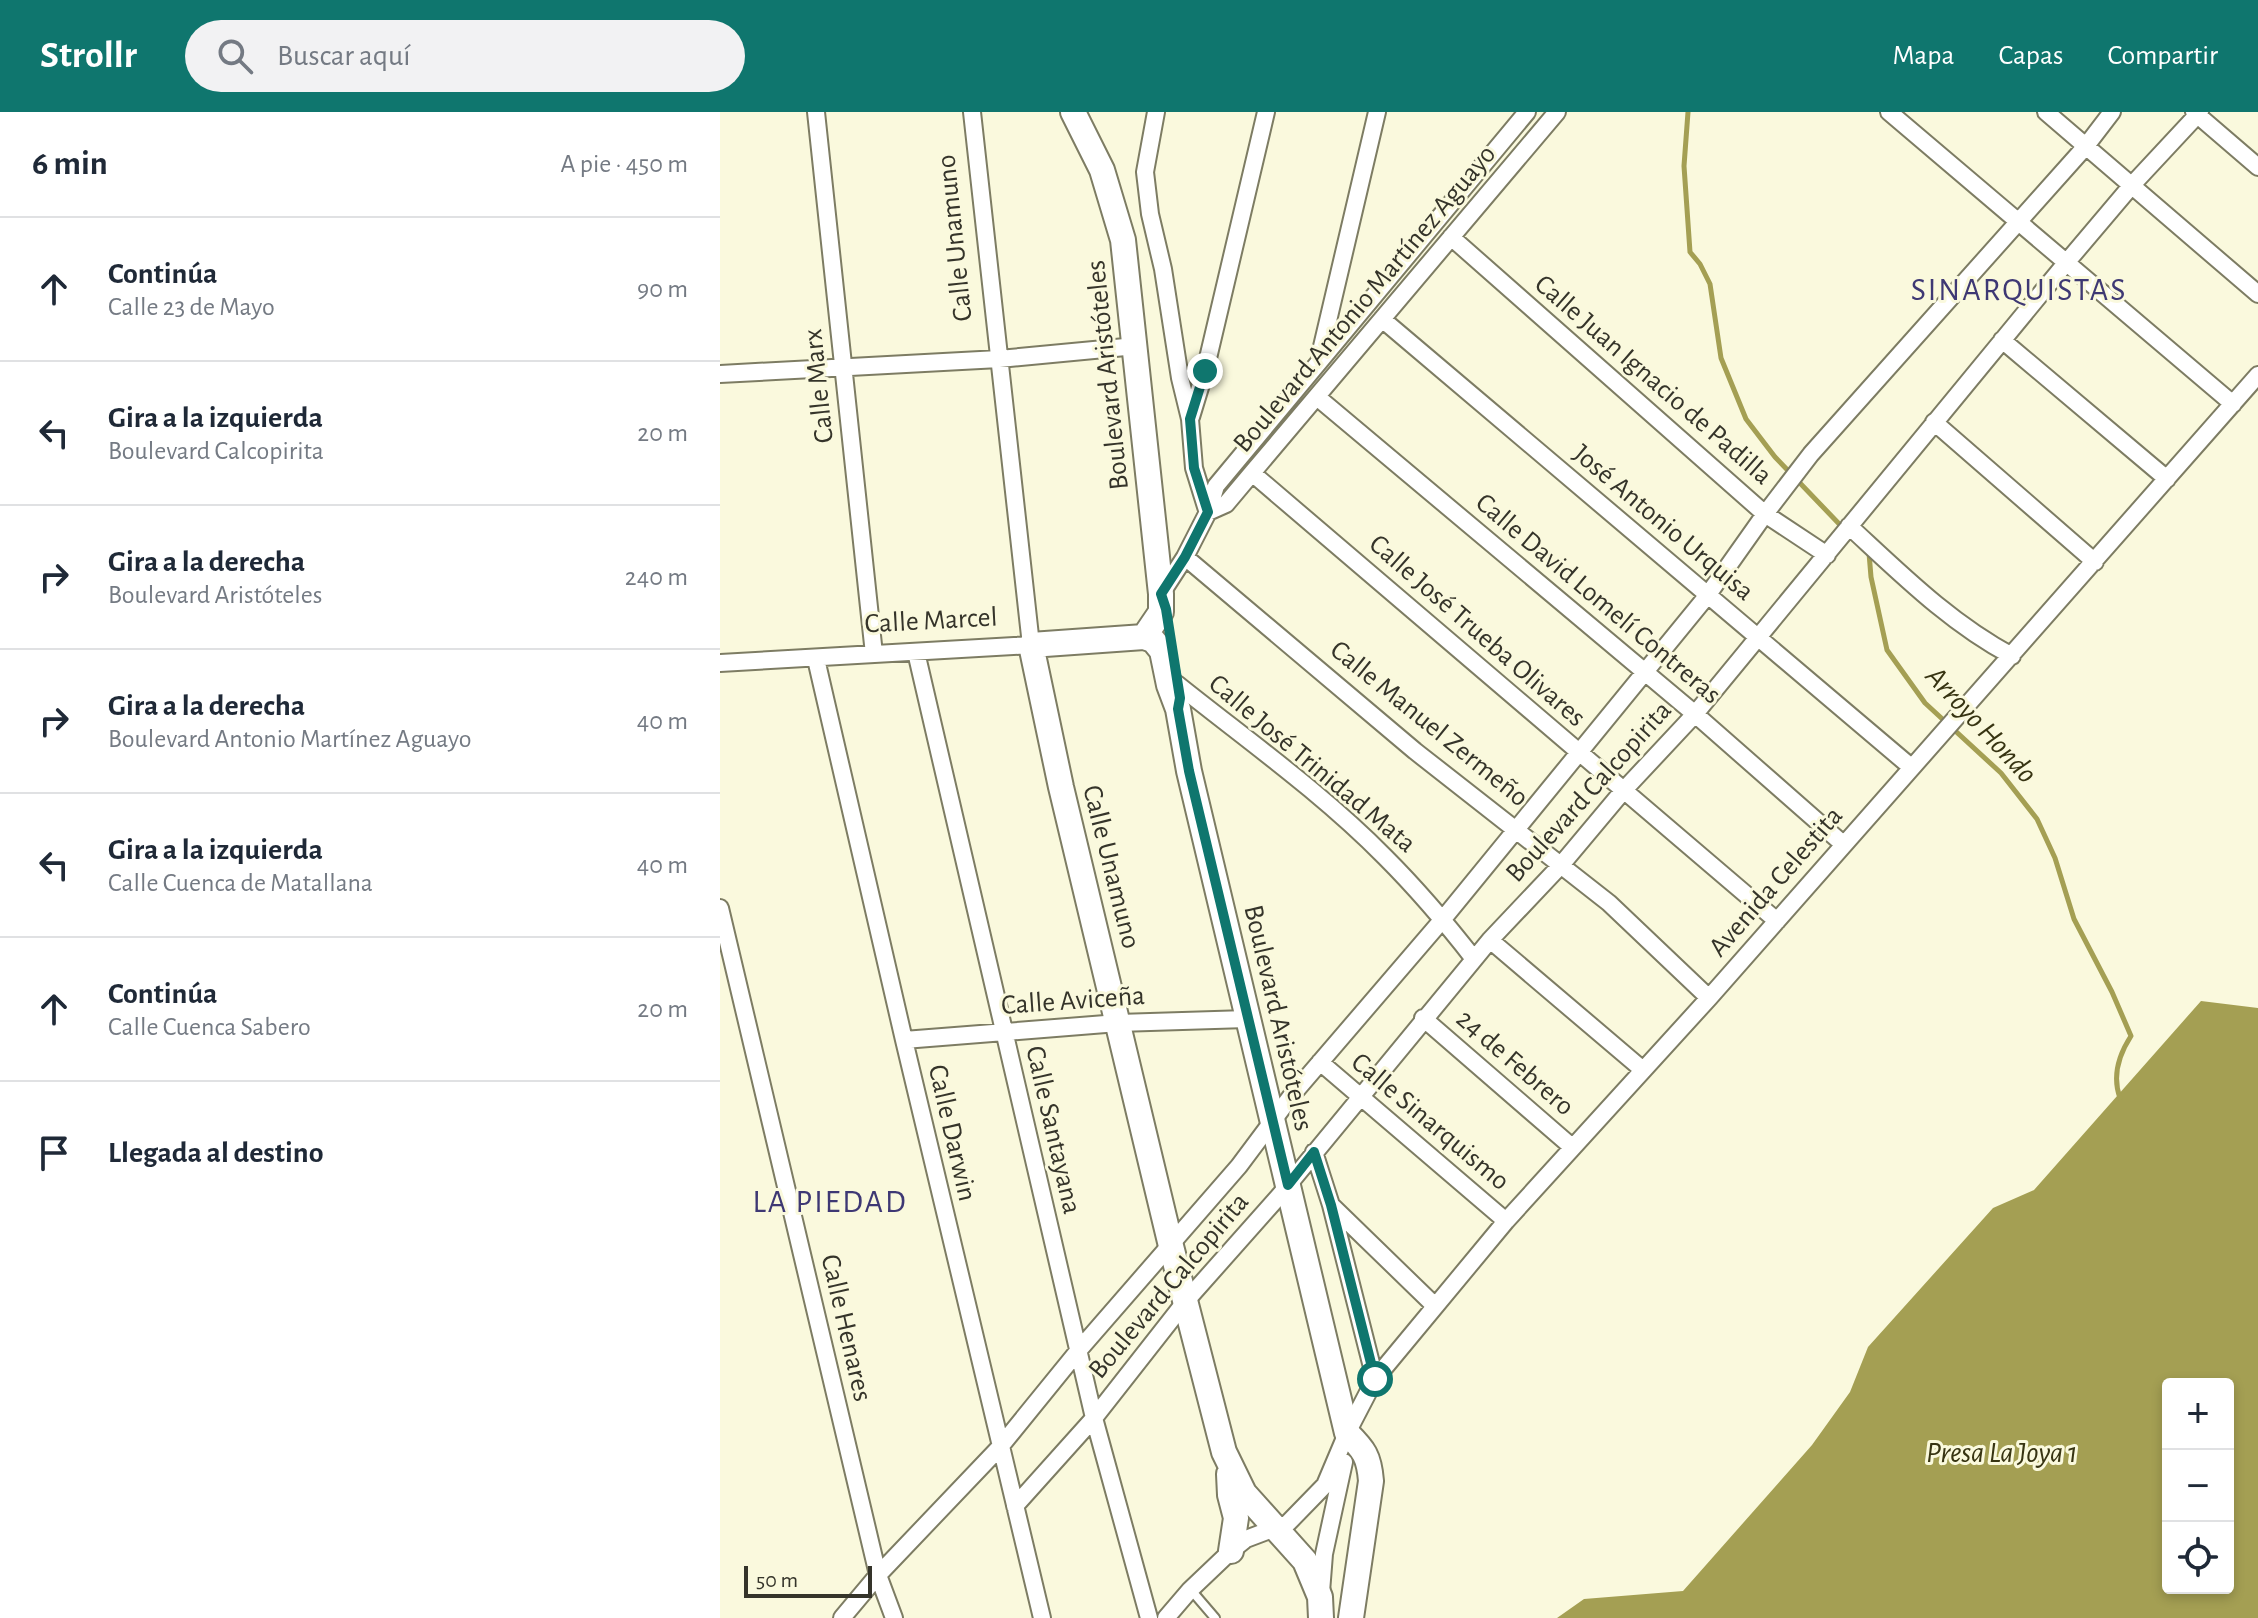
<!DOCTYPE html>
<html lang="es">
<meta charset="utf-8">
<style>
:root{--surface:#fff;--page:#f2f2f3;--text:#1f2937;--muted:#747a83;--line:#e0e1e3;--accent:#0f766e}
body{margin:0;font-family:"Alegreya Sans",sans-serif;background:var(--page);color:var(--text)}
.controls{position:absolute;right:24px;bottom:24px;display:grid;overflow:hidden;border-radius:8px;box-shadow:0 4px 12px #0003}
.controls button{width:72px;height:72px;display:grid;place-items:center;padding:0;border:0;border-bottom:2px solid var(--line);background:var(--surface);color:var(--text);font:40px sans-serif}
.scale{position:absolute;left:24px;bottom:20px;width:128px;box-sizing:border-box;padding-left:8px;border:4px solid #35342a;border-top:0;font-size:22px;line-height:28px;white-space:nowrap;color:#35342a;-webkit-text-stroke:6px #faf9dd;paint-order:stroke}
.stop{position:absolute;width:24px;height:24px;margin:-18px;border:6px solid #0f766e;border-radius:50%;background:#fff}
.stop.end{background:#0f766e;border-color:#fff;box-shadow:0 2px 8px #0008}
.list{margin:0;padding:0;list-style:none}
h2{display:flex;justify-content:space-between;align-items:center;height:104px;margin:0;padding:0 32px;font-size:34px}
h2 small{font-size:26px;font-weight:400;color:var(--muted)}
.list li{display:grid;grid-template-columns:52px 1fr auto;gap:24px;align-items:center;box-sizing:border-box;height:144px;padding:0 32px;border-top:2px solid var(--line)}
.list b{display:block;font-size:30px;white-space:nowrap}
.list p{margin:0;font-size:26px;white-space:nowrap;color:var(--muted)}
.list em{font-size:26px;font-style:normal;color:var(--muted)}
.icon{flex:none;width:44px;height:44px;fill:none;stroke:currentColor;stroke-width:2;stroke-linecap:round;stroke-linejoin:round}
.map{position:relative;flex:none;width:1538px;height:1506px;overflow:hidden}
header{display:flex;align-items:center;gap:48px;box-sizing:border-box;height:112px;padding:0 40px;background:var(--accent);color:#fff}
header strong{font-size:38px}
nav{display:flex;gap:44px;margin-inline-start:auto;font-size:28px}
.search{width:560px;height:72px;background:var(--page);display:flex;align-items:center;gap:20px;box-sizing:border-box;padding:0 28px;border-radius:44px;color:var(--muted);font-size:30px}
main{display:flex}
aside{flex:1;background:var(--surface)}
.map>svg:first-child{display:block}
.water{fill:#a49f53;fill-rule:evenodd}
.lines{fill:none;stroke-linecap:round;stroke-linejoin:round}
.stream{stroke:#a49f53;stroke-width:5}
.lane-casing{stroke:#7d7c63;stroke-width:12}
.street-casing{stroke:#7d7c63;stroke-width:20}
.secondary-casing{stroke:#7d7c63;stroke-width:28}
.lane{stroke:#fff;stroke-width:8}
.street{stroke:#fff;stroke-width:16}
.secondary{stroke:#fff;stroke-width:24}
.route{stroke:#0f766e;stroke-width:10}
.labels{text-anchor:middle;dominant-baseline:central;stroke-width:6;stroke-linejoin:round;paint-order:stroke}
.street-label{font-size:28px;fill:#35342a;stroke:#faf9dd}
.water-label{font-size:30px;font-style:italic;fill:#373412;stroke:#faf9dd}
.quarter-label{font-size:32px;letter-spacing:2px;fill:#3e3874;stroke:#faf9dd}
</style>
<header>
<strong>Strollr</strong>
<div class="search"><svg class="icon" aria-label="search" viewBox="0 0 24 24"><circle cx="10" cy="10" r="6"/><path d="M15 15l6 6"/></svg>Buscar aquí</div>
<nav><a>Mapa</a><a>Capas</a><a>Compartir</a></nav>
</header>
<main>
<aside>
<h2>6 min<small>A pie · 450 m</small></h2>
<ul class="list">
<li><svg class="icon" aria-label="ahead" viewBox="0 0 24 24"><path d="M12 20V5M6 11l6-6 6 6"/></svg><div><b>Continúa</b><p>Calle 23 de Mayo</p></div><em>90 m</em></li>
<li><svg class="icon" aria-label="left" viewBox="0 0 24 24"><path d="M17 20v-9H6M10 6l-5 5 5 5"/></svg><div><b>Gira a la izquierda</b><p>Boulevard Calcopirita</p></div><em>20 m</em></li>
<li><svg class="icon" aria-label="right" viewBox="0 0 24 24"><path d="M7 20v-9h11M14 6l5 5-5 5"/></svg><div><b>Gira a la derecha</b><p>Boulevard Aristóteles</p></div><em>240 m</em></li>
<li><svg class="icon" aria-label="right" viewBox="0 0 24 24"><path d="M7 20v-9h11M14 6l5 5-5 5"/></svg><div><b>Gira a la derecha</b><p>Boulevard Antonio Martínez Aguayo</p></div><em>40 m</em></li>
<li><svg class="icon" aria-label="left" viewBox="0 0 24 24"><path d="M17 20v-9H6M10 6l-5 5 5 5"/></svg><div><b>Gira a la izquierda</b><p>Calle Cuenca de Matallana</p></div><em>40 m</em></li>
<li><svg class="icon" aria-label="ahead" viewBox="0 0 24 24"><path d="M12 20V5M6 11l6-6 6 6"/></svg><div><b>Continúa</b><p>Calle Cuenca Sabero</p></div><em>20 m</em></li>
<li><svg class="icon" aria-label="arrive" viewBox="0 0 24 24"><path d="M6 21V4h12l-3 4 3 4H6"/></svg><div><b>Llegada al destino</b></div></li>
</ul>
</aside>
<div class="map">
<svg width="1538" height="1506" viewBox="0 0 1538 1506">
<rect width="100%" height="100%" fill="#faf9dd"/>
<!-- water -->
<path class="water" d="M1481,889L1538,896V1506H837L864,1487L963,1479L1092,1333L1130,1280L1148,1235L1273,1096L1314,1078ZM1448,1272H1508V1476H1448Z"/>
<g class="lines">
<!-- stream -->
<path class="stream" d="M968,0L964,54L970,140L980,152L990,172L1001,246L1026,307L1055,345L1124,417
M1145,438L1149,441L1151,465L1167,538L1205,591L1281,661L1317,707L1335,746L1354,807L1392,880L1411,924C1398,944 1392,964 1400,986"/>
<defs>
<path id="lane" d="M471,1478L495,1506"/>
<path id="street" d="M96,0L154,542
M436,0L425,60L430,102L443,157L460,266L470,307L474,356L487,398
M1169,0L1513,292
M1326,0L1538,182
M1474,0L1538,55
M731,125L1045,402L1107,443
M662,207L1191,655
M1282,228L1447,367
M600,243L657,0
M0,262L279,247L416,234
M597,285L975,602L1123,732
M471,305L485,259L546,0
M1214,310L1375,450
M532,361L1057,809
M488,400L506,392L532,361L837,0
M1129,414C1181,462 1230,511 1292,544
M465,445L695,639L889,791L989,886
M441,482L465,445L488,400L496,374L807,0
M196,540L374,1306L429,1506
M96,547L184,928L322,1506
M0,551L311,533L252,0
M457,572C527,628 602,681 665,745C697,777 726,811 754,847
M0,796L158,1463L174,1506
M770,828L923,958
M703,906L852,1035
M184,928L398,911L527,907
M600,950L786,1109
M594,1040L611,1093L655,1267
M613,1095L715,1194
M295,1394L374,1306L465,1190L560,1083L770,828L841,753L903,679L975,602L1346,151L1412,73L1480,0
M601,1480L604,1442L624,1350
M122,1506L158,1463L280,1335L358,1239L519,1054L572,983L723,807L987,484L1045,402L1091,342L1366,34L1392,0
M446,1506L470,1478L511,1439L526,1427L568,1411L605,1373L627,1321L655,1267L786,1109L989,886L1538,263"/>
<path id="secondary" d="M353,0L382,58L403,128L441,482V500L424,525
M424,525L311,533L341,675L451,1134L504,1340L524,1381L585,1449L600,1485L601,1506
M424,525L433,528L442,539L449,573L458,597L469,659L627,1321C644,1338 649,1344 651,1369L631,1506
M509,1362L510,1383L516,1406L511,1439"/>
</defs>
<!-- lane casing -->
<use href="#lane" class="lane-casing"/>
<!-- street casing -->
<use href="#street" class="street-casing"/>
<!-- secondary casing -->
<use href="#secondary" class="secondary-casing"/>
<!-- lane -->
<use href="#lane" class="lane"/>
<!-- street -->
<use href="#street" class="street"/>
<!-- secondary -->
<use href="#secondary" class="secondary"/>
</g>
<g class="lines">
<!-- route -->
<path class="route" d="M485,259L470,307L474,356L488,400L465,445L441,482L446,497L460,586L458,597L469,659L568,1073L594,1040L611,1093L655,1267"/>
</g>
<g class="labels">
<!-- street labels -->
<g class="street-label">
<text transform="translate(235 126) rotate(-96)">Calle Unamuno</text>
<text transform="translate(645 187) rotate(-50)">Boulevard Antonio Martínez Aguayo</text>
<text transform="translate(388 263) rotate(-96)">Boulevard Aristóteles</text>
<text transform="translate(933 268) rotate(41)">Calle Juan Ignacio de Padilla</text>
<text transform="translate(99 274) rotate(-96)">Calle Marx</text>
<text transform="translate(943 411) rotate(40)">José Antonio Urquisa</text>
<text transform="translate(878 487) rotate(40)">Calle David Lomelí Contreras</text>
<text transform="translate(211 509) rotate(-3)">Calle Marcel</text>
<text transform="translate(757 519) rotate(41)">Calle José Trueba Olivares</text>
<text transform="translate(709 612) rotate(39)">Calle Manuel Zermeño</text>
<text transform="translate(592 652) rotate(40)">Calle José Trinidad Mata</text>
<text transform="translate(869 680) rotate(-48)">Boulevard Calcopirita</text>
<text transform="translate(391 755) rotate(76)">Calle Unamuno</text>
<text transform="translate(1056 770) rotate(-49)">Avenida Celestita</text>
<text transform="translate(353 889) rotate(-4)">Calle Aviceña</text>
<text transform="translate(558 906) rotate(77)">Boulevard Aristóteles</text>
<text transform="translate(795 951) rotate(41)">24 de Febrero</text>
<text transform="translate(710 1010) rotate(40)">Calle Sinarquismo</text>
<text transform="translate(333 1018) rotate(77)">Calle Santayana</text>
<text transform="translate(232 1021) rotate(77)">Calle Darwin</text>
<text transform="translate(449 1174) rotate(-50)">Boulevard Calcopirita</text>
<text transform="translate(126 1216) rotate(77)">Calle Henares</text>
</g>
<!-- water labels -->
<g class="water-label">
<text transform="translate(1261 613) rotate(47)">Arroyo Hondo</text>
<text x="1282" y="1341">Presa La Joya 1</text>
</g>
<!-- quarter labels -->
<g class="quarter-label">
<text x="1299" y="178">SINARQUISTAS</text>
<text x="110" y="1090">LA PIEDAD</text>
</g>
</g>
</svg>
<div class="controls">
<button>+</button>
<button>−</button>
<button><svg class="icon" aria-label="locate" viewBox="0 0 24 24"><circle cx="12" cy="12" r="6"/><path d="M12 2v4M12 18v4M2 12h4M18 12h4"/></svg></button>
</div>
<div class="scale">50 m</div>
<div class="stop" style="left:655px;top:1267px"></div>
<div class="stop end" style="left:485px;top:259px"></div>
</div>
</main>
